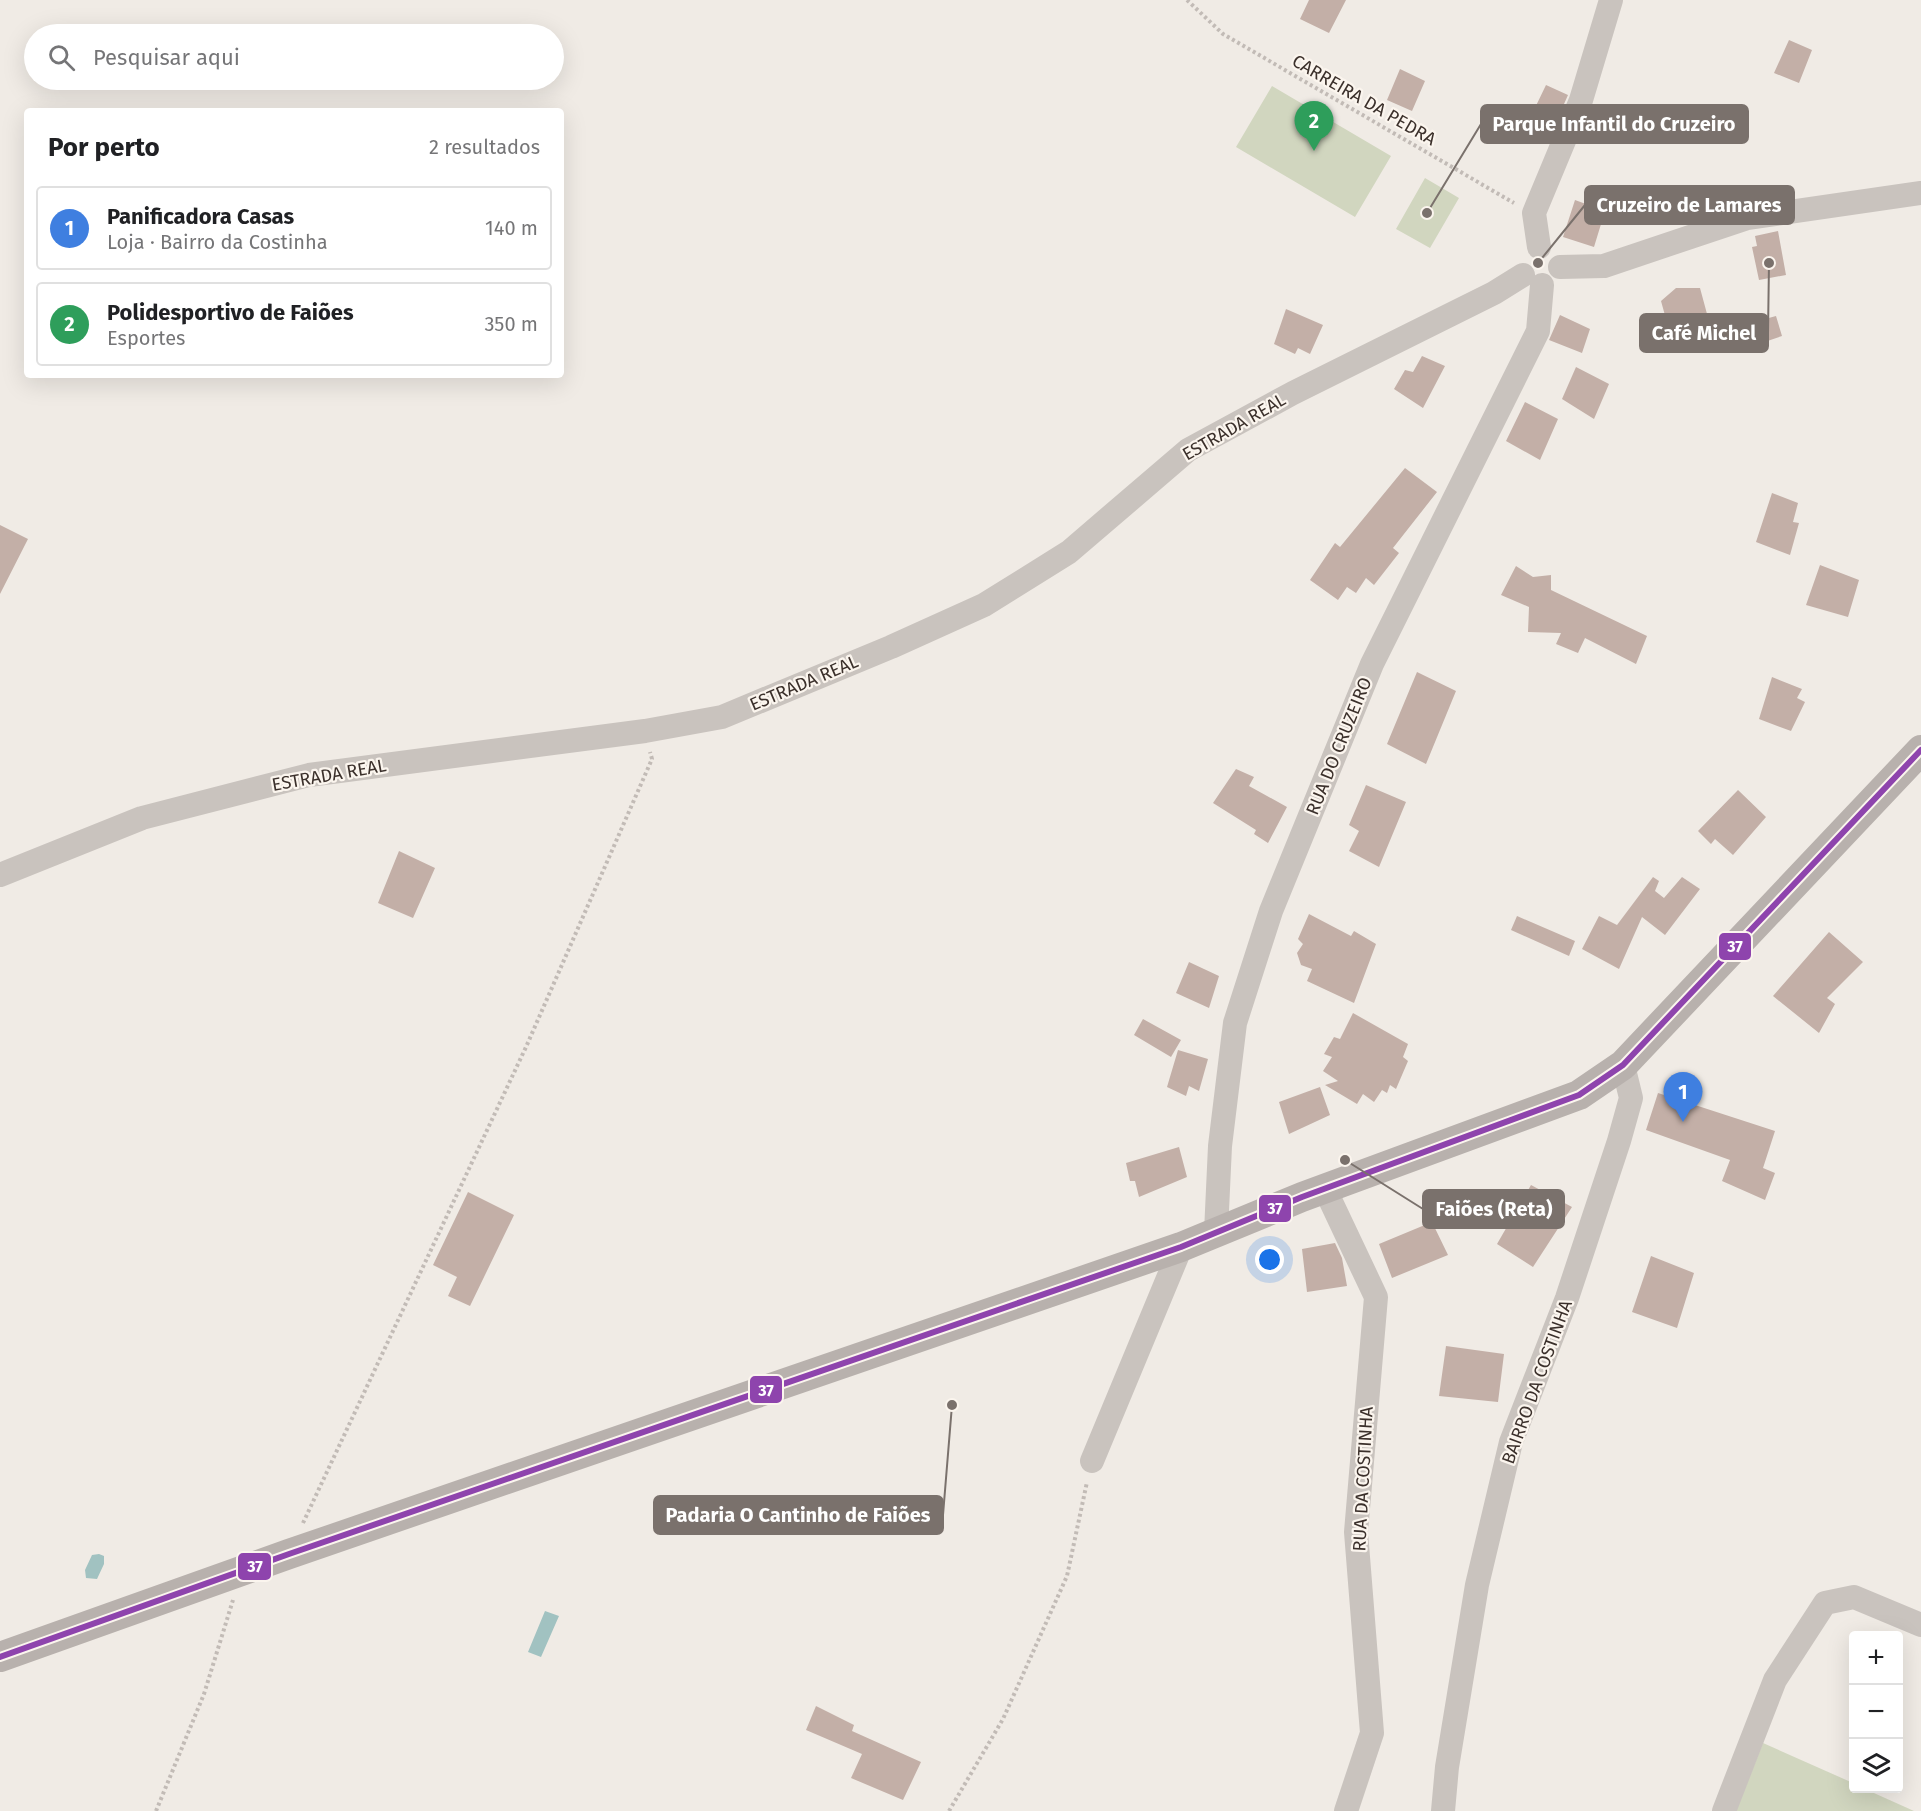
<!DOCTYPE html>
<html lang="pt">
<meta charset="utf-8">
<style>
:root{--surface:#fff;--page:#f6f6f6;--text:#202124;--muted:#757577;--line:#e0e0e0;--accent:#7a716c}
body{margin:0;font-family:"Fira Sans",sans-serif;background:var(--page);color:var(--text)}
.controls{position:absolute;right:18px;bottom:18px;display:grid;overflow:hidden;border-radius:6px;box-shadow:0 6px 24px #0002}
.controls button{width:54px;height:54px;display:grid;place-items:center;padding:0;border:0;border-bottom:2px solid var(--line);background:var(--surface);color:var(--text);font:30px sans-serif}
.you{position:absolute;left:1270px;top:1260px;width:21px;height:21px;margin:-15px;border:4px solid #fff;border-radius:50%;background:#1a73e8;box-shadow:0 0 0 9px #1a73e833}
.badge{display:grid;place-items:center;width:39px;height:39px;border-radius:50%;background:var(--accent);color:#fff;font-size:20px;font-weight:700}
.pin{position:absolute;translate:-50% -50px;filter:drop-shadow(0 2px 3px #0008)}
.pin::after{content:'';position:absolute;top:32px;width:21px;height:18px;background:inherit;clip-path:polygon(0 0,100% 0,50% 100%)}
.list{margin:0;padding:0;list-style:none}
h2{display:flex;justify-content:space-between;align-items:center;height:78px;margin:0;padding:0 24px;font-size:26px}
h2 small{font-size:20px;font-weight:400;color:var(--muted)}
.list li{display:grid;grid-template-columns:39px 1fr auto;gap:18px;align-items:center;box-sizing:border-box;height:84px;margin:0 12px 12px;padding:0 12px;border:2px solid var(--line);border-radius:6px}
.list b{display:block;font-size:22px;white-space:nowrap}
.list p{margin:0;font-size:20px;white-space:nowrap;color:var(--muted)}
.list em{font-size:20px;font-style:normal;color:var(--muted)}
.icon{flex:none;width:33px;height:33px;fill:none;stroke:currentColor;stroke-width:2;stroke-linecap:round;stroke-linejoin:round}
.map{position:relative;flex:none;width:1921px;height:1811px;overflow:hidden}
.search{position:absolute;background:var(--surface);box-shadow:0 6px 24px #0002;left:24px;top:24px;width:540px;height:66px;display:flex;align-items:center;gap:15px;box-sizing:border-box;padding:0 21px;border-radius:33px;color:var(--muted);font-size:22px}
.panel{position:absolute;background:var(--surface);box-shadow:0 6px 24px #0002;left:24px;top:108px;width:540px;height:270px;border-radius:6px}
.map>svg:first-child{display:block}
.green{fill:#d1d6bf}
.water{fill:#a1c2c1}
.building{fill:#c3afa7}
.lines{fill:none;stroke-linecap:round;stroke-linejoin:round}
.path{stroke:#c2bbb6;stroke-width:4;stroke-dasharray:3 3;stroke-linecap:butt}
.minor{stroke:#c9c3be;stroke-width:24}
.major{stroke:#b8b1ad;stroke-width:30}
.bus-1-casing{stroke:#fbf5ee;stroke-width:10}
.bus-1{stroke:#8e44ad;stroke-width:6}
.labels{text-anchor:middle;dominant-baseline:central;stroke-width:4.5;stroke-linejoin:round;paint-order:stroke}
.street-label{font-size:18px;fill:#3b302b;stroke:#fbf5ee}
.leader{fill:none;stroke:#7a716c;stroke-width:2}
.callout-dot{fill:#7a716c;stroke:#fbf5ee;stroke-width:2}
.callout{fill:#7a716c;stroke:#7a716c;stroke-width:2}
.callout-label{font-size:20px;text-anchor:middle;font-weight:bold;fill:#fff}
.line-badge{stroke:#fbf5ee;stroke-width:2}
.badge-label{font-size:16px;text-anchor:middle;font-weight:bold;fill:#fff}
</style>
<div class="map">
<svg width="1921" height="1811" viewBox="0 0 1921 1811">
<rect width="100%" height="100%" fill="#f0ebe5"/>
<!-- green -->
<path class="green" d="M1272,86L1391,156L1355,217L1236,147Z
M1425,178L1459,198L1430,248L1396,229Z
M1763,1743L1853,1783L1854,1788L1865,1789L1914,1811H1736Z"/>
<!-- water -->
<path class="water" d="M99,1554L104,1556V1564L97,1579L86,1578L85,1570L92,1555Z
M545,1611L559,1616L541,1657L528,1652Z"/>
<!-- building -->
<path class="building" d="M1309,0H1346L1329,33L1300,19Z
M1789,40L1812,50L1799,83L1774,73Z
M1400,69L1425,81L1412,111L1387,100Z
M1546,85L1568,95L1556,122L1533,112Z
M1575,200L1605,211L1594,247L1563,237Z
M1778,231L1786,275L1759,280L1752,247L1757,246L1755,236Z
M1676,288H1700L1710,325L1671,337L1661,301Z
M1286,309L1323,325L1310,354L1298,348L1295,354L1274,344Z
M1763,314L1765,319L1776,316L1782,336L1735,352L1727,325Z
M1560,315L1590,329L1582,353L1549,340Z
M1422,356L1445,366L1423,408L1394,389L1405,370L1413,372Z
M1576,367L1609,384L1594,419L1562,399Z
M1525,402L1558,419L1540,460L1506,441Z
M1405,468L1437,492L1393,548L1399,553L1374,585L1366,578L1356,593L1347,587L1338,600L1310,580L1335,543L1340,547Z
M1772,493L1798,503L1793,522L1799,523L1790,555L1756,542Z
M0,525L28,539L0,594Z
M1820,565L1859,580L1848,617L1806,605Z
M1516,566L1533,577L1551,575V590L1647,636L1636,664L1585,638L1578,653L1556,644L1561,633L1528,632L1529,607L1501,595Z
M1417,672L1456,691L1426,764L1387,744Z
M1772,677L1802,689L1797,698L1805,702L1791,731L1759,719Z
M1236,769L1254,777L1249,786L1287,807L1268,843L1254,834L1256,830L1213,803Z
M1366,785L1406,802L1379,867L1349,851L1359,831L1349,825Z
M1738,790L1766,817L1733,855L1715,839L1711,844L1698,831Z
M399,851L435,868L413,918L378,903Z
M1653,877L1659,881L1655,891L1664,898L1682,877L1700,889L1665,935L1642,917L1619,969L1582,949L1599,916L1617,925Z
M1309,914L1351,936L1354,931L1376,944L1354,1003L1307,981L1312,969L1301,965L1297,953L1303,944L1298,939Z
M1517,916L1575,941L1569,956L1511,930Z
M1829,932L1863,962L1827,998L1835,1004L1819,1033L1773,996Z
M1189,962L1219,976L1209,1008L1176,993Z
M1353,1013L1408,1044L1403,1057L1408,1061L1396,1089L1390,1085L1387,1093L1382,1090L1374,1102L1363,1094L1357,1104L1325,1085L1338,1081L1323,1071L1332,1057L1324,1054L1334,1037L1340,1039Z
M1143,1019L1181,1040L1171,1057L1134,1035Z
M1178,1050L1208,1059L1199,1091L1189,1086L1186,1096L1167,1087Z
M1320,1087L1330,1115L1289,1134L1279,1102Z
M1658,1093L1775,1131L1763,1168L1775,1173L1765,1200L1722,1181L1730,1160L1646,1130Z
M1179,1147L1187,1177L1139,1197L1135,1181H1130L1126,1163Z
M1531,1185L1572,1207L1533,1267L1497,1244Z
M468,1192L514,1215L470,1306L448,1296L457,1277L433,1265Z
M1432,1222L1448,1255L1392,1278L1379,1244Z
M1335,1243L1342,1258L1347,1286L1307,1292L1302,1249Z
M1651,1256L1694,1273L1677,1328L1632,1312Z
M1446,1346L1504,1354L1498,1402L1439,1396Z
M816,1706L854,1725L852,1731L921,1762L903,1800L851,1778L862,1754L806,1730Z"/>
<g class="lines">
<!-- path -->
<path class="path" d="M1187,0L1223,34L1514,203
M303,1523L526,1047L652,759L650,752
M156,1811L204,1694L233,1600
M949,1811L1003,1719L1067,1576L1087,1482"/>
<!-- minor -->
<path class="minor" d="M1539,247L1534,213L1581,100L1611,0
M1560,267L1604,266L1747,218L1921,193
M0,875L142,818L309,775L645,731L722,717L891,647L984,605L1069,552L1188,450L1293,393L1494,293L1523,275
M1325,1189L1376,1297L1356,1532L1372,1733L1346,1811
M1216,1232L1220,1146L1235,1023L1271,911L1372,664L1538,331L1542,285
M1092,1461L1181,1247
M1443,1811L1447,1767L1477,1585L1511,1442L1567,1298L1619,1141L1631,1098L1623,1065
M1724,1811L1775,1680L1825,1603L1854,1597L1921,1625"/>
<!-- major -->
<path class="major" d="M0,1657L289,1554L1181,1247L1302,1197L1579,1095L1623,1065L1921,750"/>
<defs>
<path id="bus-1" d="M0,1657L289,1554L1181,1247L1302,1197L1579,1095L1623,1065L1921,750"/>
</defs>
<!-- bus-1 casing -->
<use href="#bus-1" class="bus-1-casing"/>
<!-- bus-1 -->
<use href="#bus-1" class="bus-1"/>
</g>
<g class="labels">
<!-- street labels -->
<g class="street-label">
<text transform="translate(1364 100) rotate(30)">CARREIRA DA PEDRA</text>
<text transform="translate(1234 427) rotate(-30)">ESTRADA REAL</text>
<text transform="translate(804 683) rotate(-23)">ESTRADA REAL</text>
<text transform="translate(1339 746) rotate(-68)">RUA DO CRUZEIRO</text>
<text transform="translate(329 775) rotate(-10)">ESTRADA REAL</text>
<text transform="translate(1537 1382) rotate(-70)">BAIRRO DA COSTINHA</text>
<text transform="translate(1363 1479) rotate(-87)">RUA DA COSTINHA</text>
</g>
</g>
<!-- callouts -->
<path class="leader" d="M1427 213L1481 124M1538 263L1585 205M1769 263L1768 333M1345 1160L1423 1209M952 1405L943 1515"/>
<g class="callout-dot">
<circle cx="1427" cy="213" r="6"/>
<circle cx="1538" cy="263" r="6"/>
<circle cx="1769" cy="263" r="6"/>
<circle cx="1345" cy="1160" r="6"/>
<circle cx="952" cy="1405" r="6"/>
</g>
<g class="callout">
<rect x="1481" y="105" width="267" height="38" rx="6"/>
<rect x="1585" y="186" width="209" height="38" rx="6"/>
<rect x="1640" y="314" width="128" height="38" rx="6"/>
<rect x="1423" y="1190" width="141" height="38" rx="6"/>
<rect x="654" y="1496" width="289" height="38" rx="6"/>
</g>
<g class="callout-label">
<text x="1614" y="131">Parque Infantil do Cruzeiro</text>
<text x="1689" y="212">Cruzeiro de Lamares</text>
<text x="1704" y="340">Café Michel</text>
<text x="1494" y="1216">Faiões (Reta)</text>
<text x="798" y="1522">Padaria O Cantinho de Faiões</text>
</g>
<g class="line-badge">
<rect x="1718" y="932" width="34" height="29" rx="6" fill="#8e44ad"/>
<rect x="1258" y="1194" width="34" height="29" rx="6" fill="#8e44ad"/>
<rect x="749" y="1375" width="34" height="29" rx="6" fill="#8e44ad"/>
<rect x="237" y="1552" width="35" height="29" rx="6" fill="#8e44ad"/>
</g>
<g class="badge-label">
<text x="1735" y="952">37</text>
<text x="1275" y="1214">37</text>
<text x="766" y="1396">37</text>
<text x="255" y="1572">37</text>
</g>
</svg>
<div class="controls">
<button>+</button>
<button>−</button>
<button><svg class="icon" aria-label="layers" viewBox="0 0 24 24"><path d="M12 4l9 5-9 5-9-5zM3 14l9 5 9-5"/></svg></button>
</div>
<div class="you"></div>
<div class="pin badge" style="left:1683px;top:1122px;background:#3f7fe0">1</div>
<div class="pin badge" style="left:1314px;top:151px;background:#2e9e5b">2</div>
<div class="search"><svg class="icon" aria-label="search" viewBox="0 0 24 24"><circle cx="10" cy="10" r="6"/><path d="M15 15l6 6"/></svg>Pesquisar aqui</div>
<section class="panel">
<h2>Por perto<small>2 resultados</small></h2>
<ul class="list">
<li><span class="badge" style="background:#3f7fe0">1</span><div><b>Panificadora Casas</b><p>Loja · Bairro da Costinha</p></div><em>140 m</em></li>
<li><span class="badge" style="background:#2e9e5b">2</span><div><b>Polidesportivo de Faiões</b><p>Esportes</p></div><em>350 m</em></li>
</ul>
</section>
</div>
